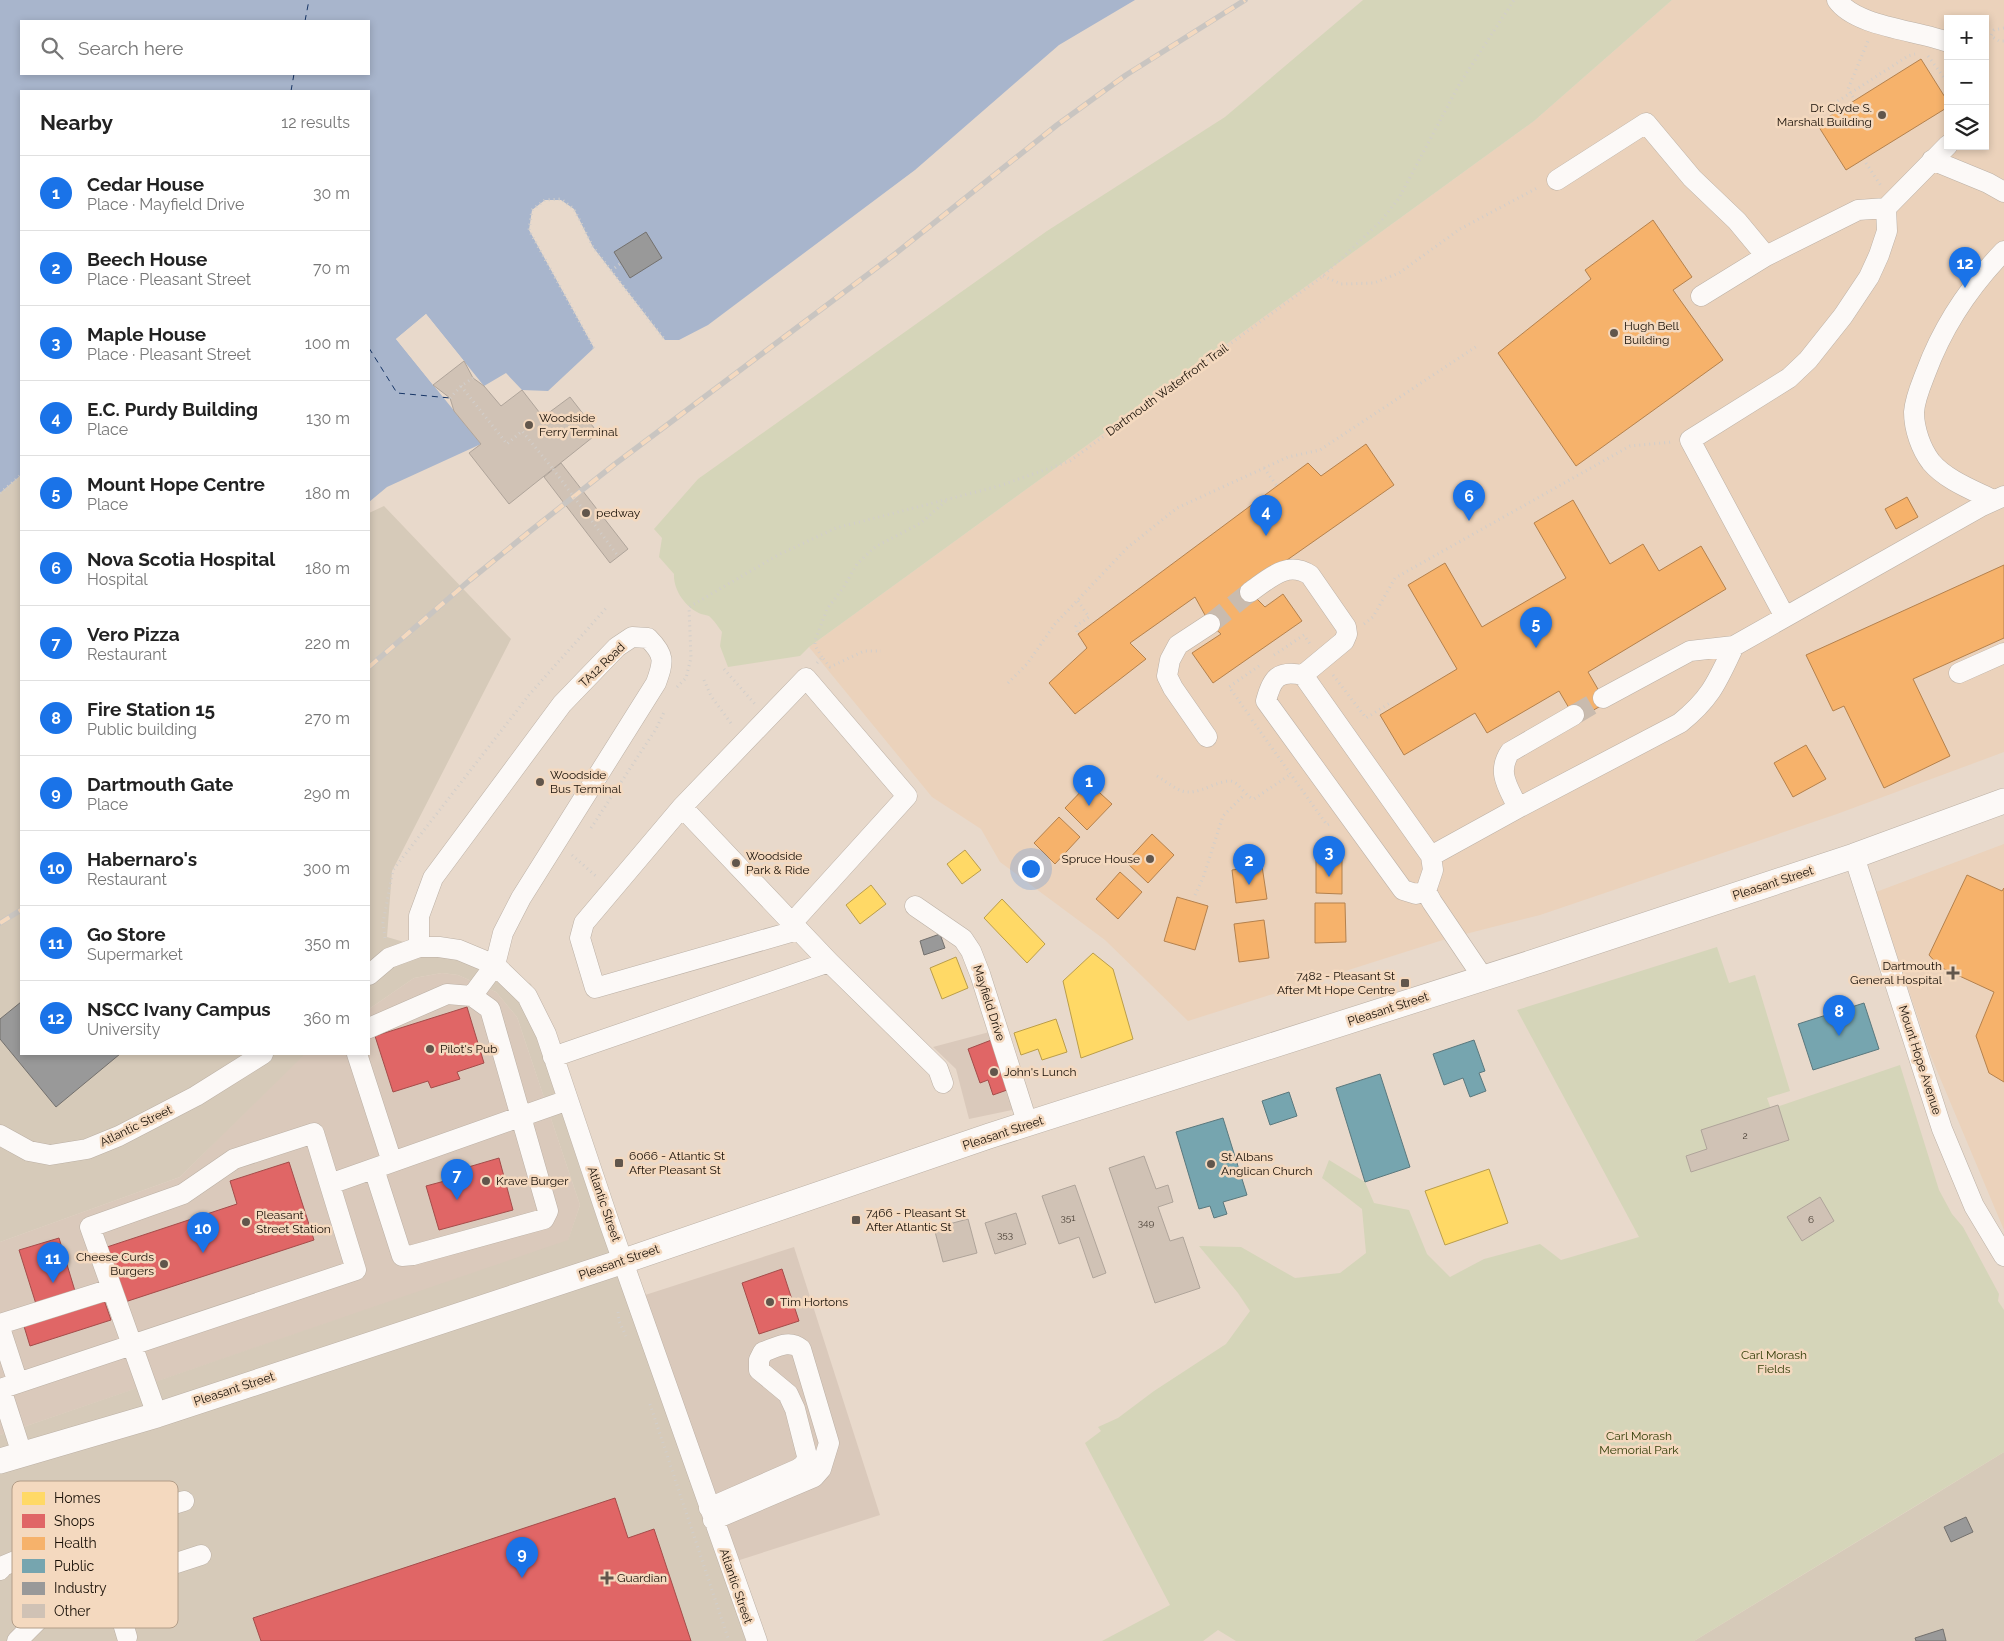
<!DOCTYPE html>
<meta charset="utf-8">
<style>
:root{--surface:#fff;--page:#f6f6f6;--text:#222;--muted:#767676;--line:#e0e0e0;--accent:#1a73e8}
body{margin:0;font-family:Raleway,sans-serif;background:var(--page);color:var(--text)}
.controls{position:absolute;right:15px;top:15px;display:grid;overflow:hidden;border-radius:0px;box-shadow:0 2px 8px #0003}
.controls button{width:45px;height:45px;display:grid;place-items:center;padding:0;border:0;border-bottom:1px solid var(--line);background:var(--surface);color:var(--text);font:25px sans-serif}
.you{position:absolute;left:1030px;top:868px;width:18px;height:18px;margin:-12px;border:4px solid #fff;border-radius:50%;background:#1a73e8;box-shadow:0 0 0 8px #1a73e833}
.badge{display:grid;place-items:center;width:32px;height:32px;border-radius:50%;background:var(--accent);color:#fff;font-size:16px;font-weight:700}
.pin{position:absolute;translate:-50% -41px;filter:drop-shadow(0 1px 2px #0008)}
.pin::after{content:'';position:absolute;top:26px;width:18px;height:15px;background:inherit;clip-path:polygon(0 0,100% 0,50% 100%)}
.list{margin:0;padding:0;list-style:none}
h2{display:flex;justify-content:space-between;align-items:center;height:65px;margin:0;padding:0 20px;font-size:21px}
h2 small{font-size:16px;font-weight:400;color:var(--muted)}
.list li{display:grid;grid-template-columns:32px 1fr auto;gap:15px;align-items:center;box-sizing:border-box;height:75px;padding:0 20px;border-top:1px solid var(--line)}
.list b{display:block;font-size:19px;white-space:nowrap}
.list p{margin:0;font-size:16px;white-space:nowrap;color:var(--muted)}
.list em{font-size:16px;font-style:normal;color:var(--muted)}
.icon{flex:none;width:28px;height:28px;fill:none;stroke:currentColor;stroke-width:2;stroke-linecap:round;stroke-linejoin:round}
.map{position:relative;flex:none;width:2004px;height:1641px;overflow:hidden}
.search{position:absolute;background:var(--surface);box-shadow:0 2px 8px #0003;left:20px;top:20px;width:350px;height:55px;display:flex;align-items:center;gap:12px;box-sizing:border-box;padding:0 18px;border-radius:0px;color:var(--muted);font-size:19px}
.panel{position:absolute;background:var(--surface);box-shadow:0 2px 8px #0003;left:20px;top:90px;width:350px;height:965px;border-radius:0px}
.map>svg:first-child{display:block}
.commercial{fill:#dac9bb}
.industrial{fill:#d6cab9}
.built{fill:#ebd2bb;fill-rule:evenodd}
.green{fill:#d5d5b9}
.water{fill:#a8b5cc;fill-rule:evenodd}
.pier{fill:#e8d9cb}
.homes{fill:#ffd966;stroke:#ba9d4a}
.shops{fill:#e06666;stroke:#a44c4a}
.health{fill:#f6b26b;stroke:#b4814d}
.public{fill:#76a5af;stroke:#5a787d}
.industry{fill:#999;stroke:#73706d}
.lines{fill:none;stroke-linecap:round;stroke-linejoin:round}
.ferry{stroke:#173566;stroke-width:1;stroke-dasharray:6 5;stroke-linecap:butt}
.building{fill:#d0c2b5;stroke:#afa49a}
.minor-tunnel{stroke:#c9bbae;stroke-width:20;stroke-dasharray:20 10;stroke-linecap:butt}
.minor-casing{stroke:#bbb0a5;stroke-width:21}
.major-casing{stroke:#bbb0a5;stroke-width:26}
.path{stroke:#d2ceca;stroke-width:3;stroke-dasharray:1 4;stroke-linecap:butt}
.minor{stroke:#fcf9f7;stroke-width:20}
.major{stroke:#fcf9f7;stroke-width:25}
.rail-casing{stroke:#c9c5c1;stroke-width:5.5}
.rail{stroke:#f4d9bf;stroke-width:4;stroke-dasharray:11;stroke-linecap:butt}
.path-bridge{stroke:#d2ceca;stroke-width:3;stroke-dasharray:1 4;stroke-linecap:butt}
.poi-dot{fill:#61564c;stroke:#f4d9bf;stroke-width:2}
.labels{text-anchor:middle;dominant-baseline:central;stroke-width:5;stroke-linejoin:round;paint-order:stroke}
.number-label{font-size:10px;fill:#483e34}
.poi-label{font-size:12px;fill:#191007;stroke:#f4d9bf;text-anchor:start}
.street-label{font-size:12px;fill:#191007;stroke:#f4d9bf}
.park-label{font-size:12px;fill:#313c07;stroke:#f4d9bf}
.key{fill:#f4d9bf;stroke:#b29d88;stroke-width:1}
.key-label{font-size:14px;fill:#191007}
</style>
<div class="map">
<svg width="2004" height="1641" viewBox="0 0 2004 1641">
<rect width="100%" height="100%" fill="#e8d9cb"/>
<!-- commercial -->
<path class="commercial" d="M442,973L458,975L496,992L517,1017L580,1205L568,1241L0,1435V1242L180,1177L302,1056L305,1054H369V1009L414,978Z
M997,1030L1021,1108L969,1119L956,1069L933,1047Z
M794,1247L880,1515L724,1565L0,1641V1536L639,1297Z"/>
<!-- industrial -->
<path class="industrial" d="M21,475V1054H305L180,1177L0,1242V493Z
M384,506L511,639L392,871L387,937L414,945L468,954L531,984L548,1042L762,1641H0V1435L568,1240L580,1205L517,1017L496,992L458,975L442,973L414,978L369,1009V513Z
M2004,1452V1641H1694L1916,1506Z"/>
<!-- built -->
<path class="built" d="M1672,0H2004V752L1837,814L1540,915L1446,939L1188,1021L1105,940L1000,862L981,829L932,797L809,647L1534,121ZM1948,19H1985V146H1948Z
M2004,844V1230L1930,1054L1876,892Z"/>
<!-- green -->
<path class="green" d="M1363,0H1672L1534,121L809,647L800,656L728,667L720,646L722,632C719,628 714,620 709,616C707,615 704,615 701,614C686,608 673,590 674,574L659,557L662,538L654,529L698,479L1047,231L1225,117Z
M1717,947L1729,983L1755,975L1790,1091L1767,1098L1771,1109L1900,1065L1939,1190L1952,1214L1963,1227L1999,1294L1998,1301L2004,1310V1452L1694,1641H1236L1218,1630L1203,1641H1102L1170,1605L1085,1443L1101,1431L1098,1427L1118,1418L1154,1391L1226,1344L1250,1311L1238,1293L1199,1246L1241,1247L1295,1278L1340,1273L1366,1253L1362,1209L1322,1178L1329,1160L1365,1182L1374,1203L1409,1210L1427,1254L1450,1277L1484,1259L1540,1244L1561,1260L1639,1237L1517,1010Z"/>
<!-- water -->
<path class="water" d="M0,0H1135L1059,45L915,170L708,325L679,340H665L593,247L574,209L561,200H545L532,210L529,230L594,348L548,391L522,390L506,373L484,386L426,314L396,339L481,444L387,487L369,502V91H21V475L0,493ZM21,21H369V74H21Z"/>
<!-- pier -->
<path class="pier" d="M426,314L464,361L469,370L426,317L399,339L442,391L433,385L396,339Z"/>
<!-- homes -->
<path class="homes" d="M965,850L981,870L962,884L947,864Z
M871,885L886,904L860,924L846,905Z
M1002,899L1045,944L1027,963L984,918Z
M1093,953L1113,969L1133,1039L1081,1058L1063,981Z
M956,957L968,988L942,999L930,968Z
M1056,1019L1067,1052L1042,1060L1038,1049L1021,1055L1014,1033Z
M1489,1169L1508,1223L1445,1245L1425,1191Z"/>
<!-- shops -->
<path class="shops" d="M467,1007L484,1063L457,1072L460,1079L431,1088L428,1081L393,1092L375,1036Z
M994,1039L1007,1090L993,1095L988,1080L980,1083L968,1049Z
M499,1158L513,1210L439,1230L426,1186L467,1175L465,1168Z
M289,1162L314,1240L125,1302L107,1247L237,1204L230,1181Z
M59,1238L75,1291L36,1304L19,1250Z
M782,1269L799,1321L759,1334L742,1283Z
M103,1297L111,1320L30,1346L23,1323Z
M615,1498L628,1538L654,1529L691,1641H261L253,1618Z"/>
<!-- health -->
<path class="health" d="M1921,59L1948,102V107L1846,170L1817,124Z
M1653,220L1692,277L1673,290L1723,360L1576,466L1498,353L1591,279L1585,270Z
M1366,444L1394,485L1250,586V592L1265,607L1283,594L1302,621L1213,683L1192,653L1221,634L1210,624L1195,597L1130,643L1146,659L1075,714L1049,683L1087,648L1078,634L1308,463L1321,476Z
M1907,497L1918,517L1896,529L1885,509Z
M1573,500L1610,564L1643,544L1659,571L1701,546L1726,589L1588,672L1606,703L1576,720L1559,691L1487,733L1475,713L1404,755L1380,715L1457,669L1408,585L1445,563L1482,627L1566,578L1534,523Z
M2004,565V638L1913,679L1950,756L1884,788L1844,706L1833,711L1806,655Z
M1806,745L1826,779L1793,797L1774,763Z
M1089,783L1112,804L1087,830L1065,808Z
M1059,817L1080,837L1055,864L1034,843Z
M1152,834L1174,855L1148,883L1126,862Z
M1316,860H1342V894L1316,893Z
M1262,866L1267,899L1236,903L1232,870Z
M1120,872L1142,892L1118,919L1096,899Z
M1967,875L2002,891L2004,888V1082L1989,1073L1976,1036L1994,992L1940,967L1929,955Z
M1177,897L1208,906L1195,950L1164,941Z
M1315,903H1345L1346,942L1315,943Z
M1264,920L1269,958L1239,962L1234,924Z"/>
<!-- public -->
<path class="public" d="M1864,1003L1879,1049L1813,1070L1798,1024Z
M1474,1040L1485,1071L1479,1073L1486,1091L1470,1097L1463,1078L1444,1085L1433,1054Z
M1380,1074L1410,1167L1365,1182L1336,1088Z
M1289,1092L1297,1116L1270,1125L1262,1101Z
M1223,1118L1247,1195L1223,1202L1227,1214L1214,1218L1210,1206L1199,1209L1176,1132Z"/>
<!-- industry -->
<path class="industry" d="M646,232L662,258L630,278L614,252Z
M940,934L945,948L924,955L920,941Z
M21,1002V1054H120L56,1107L0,1039V1019Z
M1966,1517L1973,1532L1951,1542L1944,1527Z
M1943,1629L1946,1641H1916L1915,1638Z"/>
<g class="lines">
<!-- ferry -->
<path class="ferry" d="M305,21L309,0
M291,91L294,74
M369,348L397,393L450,398"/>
</g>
<!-- building -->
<path class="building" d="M464,361L473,378L484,386L501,406L522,390L543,417L570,397L598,433L509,504L469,453L481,444L454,411L450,398L433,385Z
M561,463L628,549L610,563L544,477Z
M1778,1105L1789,1140L1691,1172L1686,1156L1707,1149L1701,1130Z
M1144,1156L1156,1189L1168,1185L1173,1202L1158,1207L1170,1241L1183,1237L1200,1288L1155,1303L1109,1168Z
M1075,1185L1106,1273L1093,1278L1079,1237L1059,1244L1042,1196Z
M1820,1197L1834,1221L1802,1241L1787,1217Z
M1016,1213L1026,1244L995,1254L985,1223Z
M968,1219L977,1253L943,1262L934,1228Z"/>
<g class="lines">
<!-- minor-tunnel -->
<path class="minor-tunnel" d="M1210,624L1250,592
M1574,715L1603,698"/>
<defs>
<path id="minor" d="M1837,0C1856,27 1917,30 1948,42
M1932,160L1988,183L2004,192
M1557,180L1646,123L1692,178L1737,221L1766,256L1858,210L1886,208
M1701,296L1766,256
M1993,500C1973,490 1946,480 1931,462C1921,449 1914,429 1914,412C1915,398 1921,385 1926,372C1943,326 1970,286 2004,251
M1250,592C1269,579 1287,560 1310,575L1346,627L1347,634L1344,641L1303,675C1278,670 1272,678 1266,701L1403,890L1416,894L1426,891L1433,870L1431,856L1303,675
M1785,617L1690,440L1789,378L1808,360L1843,316L1869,277L1879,255L1887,231L1886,208L1948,145
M1959,673L2004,653
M1603,698L1690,651L1734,646
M1207,737L1173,688L1167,676L1170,660L1178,645L1210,624
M1518,808C1509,788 1496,773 1510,752L1574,715
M1431,856L1518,808L1680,723C1711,698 1717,682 1734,646L1980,507L2004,496
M1854,856L1942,1129L1974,1206L2004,1256
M1426,891L1432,902L1484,979
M915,906L963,939L971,951L980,974L1028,1125
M792,923L907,796L806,678L682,807L584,923L580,938L595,988L798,930
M829,962L938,1069L943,1083
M369,975L389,958L419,947H439L459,950L495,965L527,996L546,1034L609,1222L757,1641
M369,1028L447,994L472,996
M357,1054L392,1162
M553,1057L829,962L682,807
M0,1135L29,1151L50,1155L87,1149L119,1136L196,1096L263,1054
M374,1169L402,1256L413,1255L544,1219L548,1211L490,1009L472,996L495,965L503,933L521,898L656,683C664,661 665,655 648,638L632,637L617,647L562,704L433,878L419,916V947
M330,1184L568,1100
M0,1324L111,1289
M0,1328L18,1383
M0,1389L18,1383L356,1270L314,1133L234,1159L183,1194L90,1227L157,1415
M1,1389L22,1454
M709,1508L798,1469L805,1464L807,1456L795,1409L788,1394L759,1370V1360L763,1352C777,1347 789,1339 801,1349L829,1443L821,1469L814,1477L713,1520
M92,1529L111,1583L127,1637
M0,1570L3,1566L92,1529L184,1501
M46,1606L57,1609L88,1601L94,1590L201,1555
M17,1641L42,1616L52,1594L83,1584L94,1590"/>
<path id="major" d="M0,1461L157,1415L624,1261L989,1136L1537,961L1854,856L2004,801"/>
</defs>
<!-- minor casing -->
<use href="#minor" class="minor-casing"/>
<!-- major casing -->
<use href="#major" class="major-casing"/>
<!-- path -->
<path class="path" d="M2004,28L1994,30L1991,36L1999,41H2004
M1928,56L1948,83
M1853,97L1848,89L1868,41
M1821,112L1908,56L1915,54
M1866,163L1881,186
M611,271L621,263
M1323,276L1341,284L1374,283L1399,273L1460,229L1539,187
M594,348L529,230L532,210L545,200L561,199L574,209L593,247L665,340
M461,386L507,444L522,431L553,469
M450,398L461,386L473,378
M1264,468L1277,486
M0,493L21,475
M1078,601L1089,617L1076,626L1078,634
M1364,624L1373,617L1395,578L1630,446L1672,442
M1274,655L1304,635L1310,644
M822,657L815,646V641L827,609L843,588L857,564L875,547L921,523L948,499
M817,663L822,657L830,667L864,651H881
M724,669L755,704
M1333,675L1366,718L1390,703
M704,680L711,696L733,726
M1008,683L1027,664L1055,624L1127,548L1177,508L1288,457L1320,450L1477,346
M677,687L686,678L691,658L689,607L778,555L836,528L999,486L1070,461L1323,276L1381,221L1399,198L1460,83L1514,0
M1249,715L1229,687L1259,666
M1252,720L1327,825L1331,823
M1157,776C1181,791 1183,798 1211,786C1216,784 1224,781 1230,781C1240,782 1244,796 1254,799L1291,774
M591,828L656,729L665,710
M572,855L598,878
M1195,895L1203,878L1223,816L1245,794
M385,938L383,923L393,870L529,695L607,607
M618,1312L619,1321L626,1336
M650,1404L729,1641"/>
<!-- minor -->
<use href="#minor" class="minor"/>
<!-- major -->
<use href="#major" class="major"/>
<defs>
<path id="rail" d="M369,667L470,580L529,532L615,464L895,254L1057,125L1126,75L1245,0
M0,923L21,910"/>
</defs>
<!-- rail casing -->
<use href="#rail" class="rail-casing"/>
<!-- rail -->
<use href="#rail" class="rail"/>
<!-- path-bridge -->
<path class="path-bridge" d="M553,469L618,556"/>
</g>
<!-- markers -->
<g class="poi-dot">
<circle cx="1882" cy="115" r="5"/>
<circle cx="1614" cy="333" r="5"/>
<circle cx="529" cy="425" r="5"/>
<circle cx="586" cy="513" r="5"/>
<circle cx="540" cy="782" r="5"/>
<circle cx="1150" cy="859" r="5"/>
<circle cx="736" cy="863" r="5"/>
<path d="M1950.5 965.5h5v5h5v5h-5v5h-5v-5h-5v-5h5z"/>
<rect x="1400" y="978" width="10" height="10" rx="2.5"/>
<circle cx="430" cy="1049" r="5"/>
<circle cx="994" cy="1072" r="5"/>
<rect x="614" y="1158" width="10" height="10" rx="2.5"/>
<circle cx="1211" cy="1164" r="5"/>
<circle cx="486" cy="1181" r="5"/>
<rect x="851" y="1215" width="10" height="10" rx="2.5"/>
<circle cx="246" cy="1222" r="5"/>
<circle cx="164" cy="1264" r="5"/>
<circle cx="770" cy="1302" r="5"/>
<path d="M604.5 1570.5h5v5h5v5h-5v5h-5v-5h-5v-5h5z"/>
</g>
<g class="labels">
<!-- number labels -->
<g class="number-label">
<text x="1745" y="1135">2</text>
<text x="1068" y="1217">351</text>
<text x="1811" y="1219">6</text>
<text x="1146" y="1222">349</text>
<text x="1005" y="1234">353</text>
</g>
<!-- poi labels -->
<g class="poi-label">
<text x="1872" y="108" text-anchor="end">Dr. Clyde S.<tspan x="1872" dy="14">Marshall Building</tspan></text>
<text x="1624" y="326">Hugh Bell<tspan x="1624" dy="14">Building</tspan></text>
<text x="539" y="418">Woodside<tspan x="539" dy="14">Ferry Terminal</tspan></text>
<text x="596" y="513">pedway</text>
<text x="550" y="775">Woodside<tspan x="550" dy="14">Bus Terminal</tspan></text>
<text x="746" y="856">Woodside<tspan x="746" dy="14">Park &amp; Ride</tspan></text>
<text x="1140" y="859" text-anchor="end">Spruce House</text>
<text x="1942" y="966" text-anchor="end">Dartmouth<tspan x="1942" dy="14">General Hospital</tspan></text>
<text x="1395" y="976" text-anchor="end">7482 - Pleasant St<tspan x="1395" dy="14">After Mt Hope Centre</tspan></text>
<text x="440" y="1049">Pilot's Pub</text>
<text x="1004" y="1072">John's Lunch</text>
<text x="629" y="1156">6066 - Atlantic St<tspan x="629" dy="14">After Pleasant St</tspan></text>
<text x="1221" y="1157">St Albans<tspan x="1221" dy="14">Anglican Church</tspan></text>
<text x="496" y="1181">Krave Burger</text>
<text x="866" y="1213">7466 - Pleasant St<tspan x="866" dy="14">After Atlantic St</tspan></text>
<text x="256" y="1215">Pleasant<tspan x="256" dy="14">Street Station</tspan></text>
<text x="154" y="1257" text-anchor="end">Cheese Curds<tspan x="154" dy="14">Burgers</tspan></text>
<text x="780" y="1302">Tim Hortons</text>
<text x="617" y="1578">Guardian</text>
</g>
<!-- street labels -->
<g class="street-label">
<text transform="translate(1167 390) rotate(-36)">Dartmouth Waterfront Trail</text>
<text transform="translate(602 665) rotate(-44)">TA12 Road</text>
<text transform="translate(1773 883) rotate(-18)">Pleasant Street</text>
<text transform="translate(989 1003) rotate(72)">Mayfield Drive</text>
<text transform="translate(1388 1009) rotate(-18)">Pleasant Street</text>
<text transform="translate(1920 1060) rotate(72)">Mount Hope Avenue</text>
<text transform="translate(136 1126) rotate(-26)">Atlantic Street</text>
<text transform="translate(1003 1133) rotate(-18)">Pleasant Street</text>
<text transform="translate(604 1204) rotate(71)">Atlantic Street</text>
<text transform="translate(619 1262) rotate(-19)">Pleasant Street</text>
<text transform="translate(234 1389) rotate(-18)">Pleasant Street</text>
<text transform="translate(736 1586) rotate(71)">Atlantic Street</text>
</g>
<!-- park labels -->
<g class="park-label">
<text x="1774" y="1355">Carl Morash<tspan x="1774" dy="14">Fields</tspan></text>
<text x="1639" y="1436">Carl Morash<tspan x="1639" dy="14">Memorial Park</tspan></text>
</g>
</g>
<!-- legend -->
<rect x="12" y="1481" width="166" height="147" rx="8" class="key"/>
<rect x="22" y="1492" width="23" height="13" fill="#ffd966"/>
<rect x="22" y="1514" width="23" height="14" fill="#e06666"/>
<rect x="22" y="1537" width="23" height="13" fill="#f6b26b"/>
<rect x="22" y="1559" width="23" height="14" fill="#76a5af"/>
<rect x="22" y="1582" width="23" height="13" fill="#999"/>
<rect x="22" y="1604" width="23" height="14" fill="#d0c2b5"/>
<g class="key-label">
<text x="54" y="1503">Homes</text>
<text x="54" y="1526">Shops</text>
<text x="54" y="1548">Health</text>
<text x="54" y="1571">Public</text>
<text x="54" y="1593">Industry</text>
<text x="54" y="1616">Other</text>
</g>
</svg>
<div class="controls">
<button>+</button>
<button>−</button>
<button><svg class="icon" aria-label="layers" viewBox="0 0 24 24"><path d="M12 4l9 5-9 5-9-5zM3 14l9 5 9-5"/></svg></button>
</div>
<div class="you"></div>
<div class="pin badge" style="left:1089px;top:806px">1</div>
<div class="pin badge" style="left:1249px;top:885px">2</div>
<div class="pin badge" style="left:1329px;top:877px">3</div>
<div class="pin badge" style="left:1266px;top:536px">4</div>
<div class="pin badge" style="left:1536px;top:648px">5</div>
<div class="pin badge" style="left:1469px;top:521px">6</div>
<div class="pin badge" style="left:457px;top:1200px">7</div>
<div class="pin badge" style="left:1839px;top:1036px">8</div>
<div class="pin badge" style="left:522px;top:1578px">9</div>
<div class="pin badge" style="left:203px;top:1253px">10</div>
<div class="pin badge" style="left:53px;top:1283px">11</div>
<div class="pin badge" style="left:1965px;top:288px">12</div>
<div class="search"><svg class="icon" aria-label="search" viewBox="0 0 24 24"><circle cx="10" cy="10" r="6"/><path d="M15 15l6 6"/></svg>Search here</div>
<section class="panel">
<h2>Nearby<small>12 results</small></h2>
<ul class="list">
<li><span class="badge">1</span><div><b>Cedar House</b><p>Place · Mayfield Drive</p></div><em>30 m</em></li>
<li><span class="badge">2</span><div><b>Beech House</b><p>Place · Pleasant Street</p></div><em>70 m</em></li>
<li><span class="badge">3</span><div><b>Maple House</b><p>Place · Pleasant Street</p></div><em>100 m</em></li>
<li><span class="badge">4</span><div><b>E.C. Purdy Building</b><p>Place</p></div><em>130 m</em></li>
<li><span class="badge">5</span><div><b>Mount Hope Centre</b><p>Place</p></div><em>180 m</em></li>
<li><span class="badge">6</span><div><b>Nova Scotia Hospital</b><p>Hospital</p></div><em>180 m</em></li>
<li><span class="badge">7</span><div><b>Vero Pizza</b><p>Restaurant</p></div><em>220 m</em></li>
<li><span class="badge">8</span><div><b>Fire Station 15</b><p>Public building</p></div><em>270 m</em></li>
<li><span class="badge">9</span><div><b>Dartmouth Gate</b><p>Place</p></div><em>290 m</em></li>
<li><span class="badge">10</span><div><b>Habernaro's</b><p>Restaurant</p></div><em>300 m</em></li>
<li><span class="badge">11</span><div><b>Go Store</b><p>Supermarket</p></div><em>350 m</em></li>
<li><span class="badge">12</span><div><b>NSCC Ivany Campus</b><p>University</p></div><em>360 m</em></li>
</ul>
</section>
</div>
